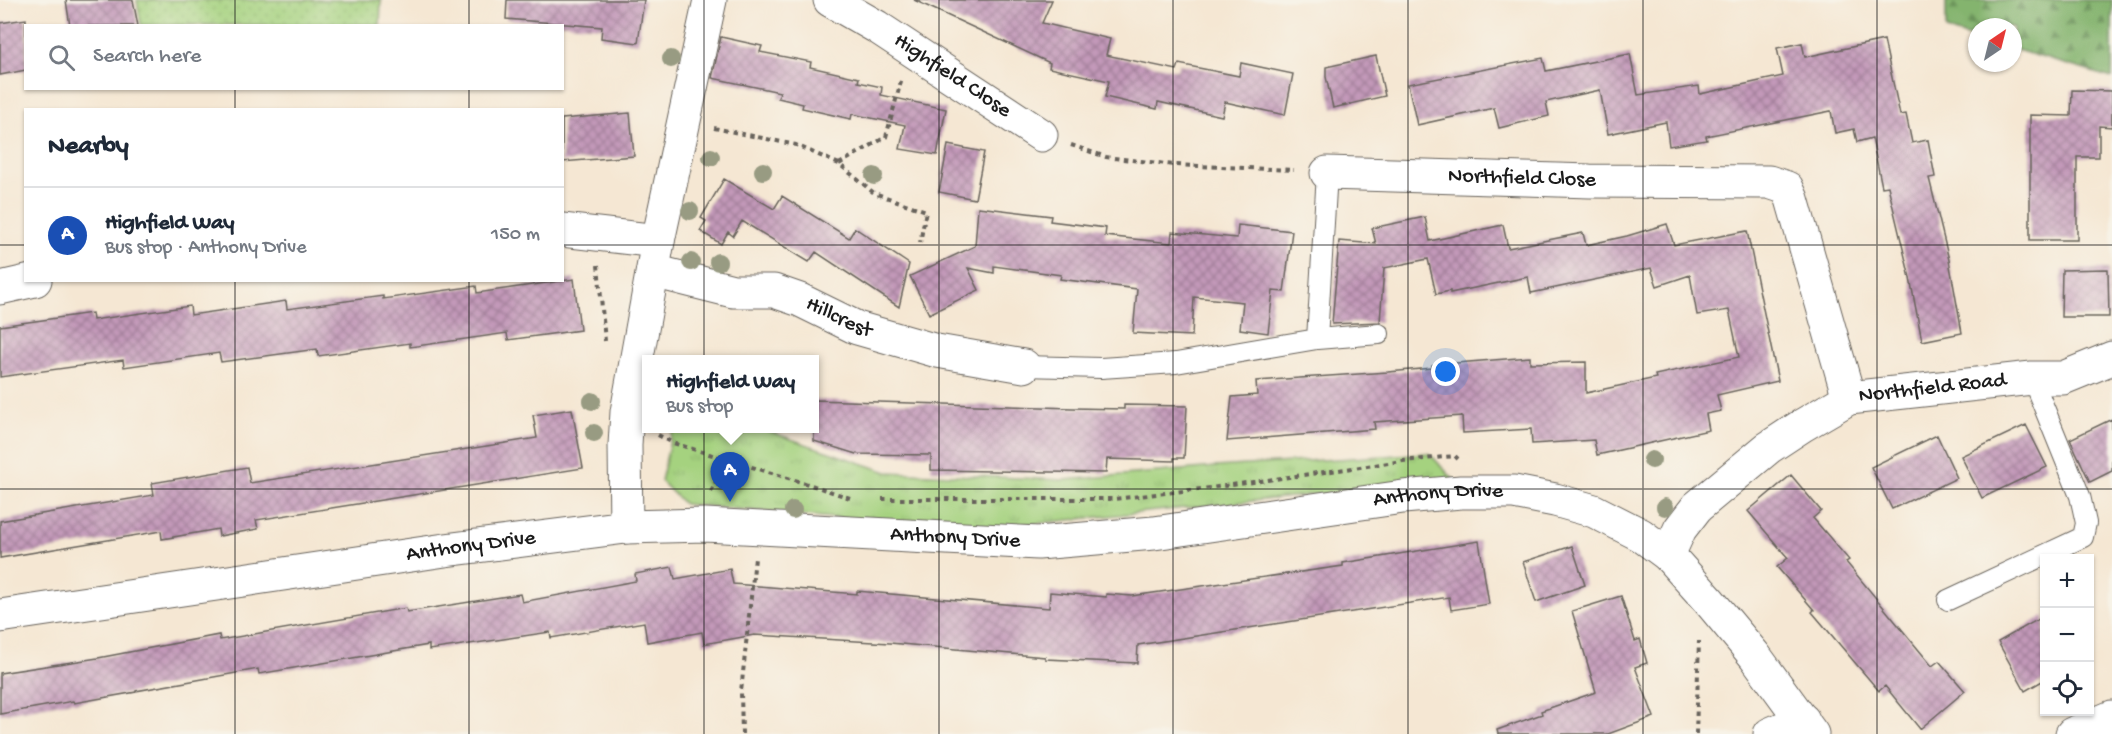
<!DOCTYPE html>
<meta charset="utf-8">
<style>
:root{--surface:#fff;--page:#f2f2f3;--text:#1f2937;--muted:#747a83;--line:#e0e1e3;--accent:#7c3aed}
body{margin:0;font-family:"Gochi Hand",sans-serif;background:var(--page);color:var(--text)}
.controls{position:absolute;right:18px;bottom:18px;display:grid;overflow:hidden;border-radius:0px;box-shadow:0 2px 4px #0004}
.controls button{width:54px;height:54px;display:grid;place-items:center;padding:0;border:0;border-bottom:2px solid var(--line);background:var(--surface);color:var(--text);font:30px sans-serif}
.compass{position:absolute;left:1968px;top:18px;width:54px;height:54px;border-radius:50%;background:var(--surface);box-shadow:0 2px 4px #0004;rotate:35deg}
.you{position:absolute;left:1446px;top:372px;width:21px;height:21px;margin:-15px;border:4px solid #fff;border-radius:50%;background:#1a73e8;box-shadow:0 0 0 9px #1a73e833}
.badge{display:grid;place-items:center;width:39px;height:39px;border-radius:50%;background:var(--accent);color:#fff;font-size:20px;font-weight:700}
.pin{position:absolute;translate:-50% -50px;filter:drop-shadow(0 2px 3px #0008)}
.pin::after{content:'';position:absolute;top:32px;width:21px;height:18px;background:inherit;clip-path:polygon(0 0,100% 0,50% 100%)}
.popup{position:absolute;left:642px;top:355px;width:177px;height:78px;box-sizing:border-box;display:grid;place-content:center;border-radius:0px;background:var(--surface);filter:drop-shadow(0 2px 4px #0005);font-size:20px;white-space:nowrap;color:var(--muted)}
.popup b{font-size:22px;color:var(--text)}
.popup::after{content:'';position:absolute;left:50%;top:100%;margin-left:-12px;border:12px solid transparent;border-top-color:var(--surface)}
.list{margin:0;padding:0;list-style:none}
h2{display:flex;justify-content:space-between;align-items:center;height:78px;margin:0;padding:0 24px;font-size:26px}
h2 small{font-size:20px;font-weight:400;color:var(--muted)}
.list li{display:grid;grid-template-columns:39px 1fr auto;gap:18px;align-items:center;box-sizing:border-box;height:96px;padding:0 24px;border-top:2px solid var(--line)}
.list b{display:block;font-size:22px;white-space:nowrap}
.list p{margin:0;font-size:20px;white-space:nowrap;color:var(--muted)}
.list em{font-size:20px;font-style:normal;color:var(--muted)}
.icon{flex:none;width:33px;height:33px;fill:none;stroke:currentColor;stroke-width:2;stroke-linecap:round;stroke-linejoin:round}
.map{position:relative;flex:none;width:2112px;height:734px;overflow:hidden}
.search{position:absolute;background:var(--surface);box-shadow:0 2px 4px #0004;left:24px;top:24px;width:540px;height:66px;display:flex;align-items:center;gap:15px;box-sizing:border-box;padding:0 21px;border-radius:0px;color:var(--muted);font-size:22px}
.panel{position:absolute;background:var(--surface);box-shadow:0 2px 4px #0004;left:24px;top:108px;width:540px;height:174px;border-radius:0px}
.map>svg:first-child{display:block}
.grass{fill:url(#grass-tufts);stroke:#60774e;stroke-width:1.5}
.forest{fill:url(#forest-firs);stroke:#506845;stroke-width:1.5}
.park{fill:url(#park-dots);stroke:#60774e;stroke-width:1.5}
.building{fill:url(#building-cross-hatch)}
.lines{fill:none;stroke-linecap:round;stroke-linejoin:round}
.lane-casing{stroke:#68635c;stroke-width:22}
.street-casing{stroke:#68635c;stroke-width:35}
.path{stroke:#68635c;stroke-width:4;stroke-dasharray:4.5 4.5;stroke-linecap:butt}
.lane{stroke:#fff;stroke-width:20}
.street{stroke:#fff;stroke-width:33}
.tree{fill:#989b82}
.grid{fill:none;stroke:#1c1c1c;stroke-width:1.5;stroke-opacity:0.55}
.labels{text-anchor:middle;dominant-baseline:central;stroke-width:4.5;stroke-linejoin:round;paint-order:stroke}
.street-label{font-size:22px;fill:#1c1c1c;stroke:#f7f3e8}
</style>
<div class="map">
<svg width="2112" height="734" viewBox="0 0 2112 734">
<defs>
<pattern id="grass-tufts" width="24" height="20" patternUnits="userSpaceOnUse" patternTransform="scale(1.5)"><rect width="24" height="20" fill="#a5d27f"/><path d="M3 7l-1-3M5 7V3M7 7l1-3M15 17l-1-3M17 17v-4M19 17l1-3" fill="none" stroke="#8db46d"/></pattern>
<pattern id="forest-firs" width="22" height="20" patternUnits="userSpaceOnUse" patternTransform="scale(1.5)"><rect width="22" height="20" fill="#84b46e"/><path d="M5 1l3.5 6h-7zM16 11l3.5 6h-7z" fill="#6b925a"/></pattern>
<pattern id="park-dots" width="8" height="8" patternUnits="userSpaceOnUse" patternTransform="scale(1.5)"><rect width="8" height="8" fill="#a5d27f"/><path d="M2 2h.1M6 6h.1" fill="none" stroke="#8db46d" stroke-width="1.8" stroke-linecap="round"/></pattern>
<pattern id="building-cross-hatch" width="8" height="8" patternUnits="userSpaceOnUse" patternTransform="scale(1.5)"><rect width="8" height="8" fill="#c399b9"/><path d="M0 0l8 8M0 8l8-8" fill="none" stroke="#9e7c96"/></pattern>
</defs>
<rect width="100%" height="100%" fill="#f7f3e8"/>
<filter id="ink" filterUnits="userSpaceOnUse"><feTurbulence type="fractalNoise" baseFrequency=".0167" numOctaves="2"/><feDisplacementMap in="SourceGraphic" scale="12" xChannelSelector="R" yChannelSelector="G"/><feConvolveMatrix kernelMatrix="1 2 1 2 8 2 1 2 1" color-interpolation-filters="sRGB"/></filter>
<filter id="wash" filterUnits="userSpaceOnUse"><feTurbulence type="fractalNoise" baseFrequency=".008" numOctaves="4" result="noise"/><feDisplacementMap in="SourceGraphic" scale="24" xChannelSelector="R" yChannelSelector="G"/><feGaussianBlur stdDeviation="1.35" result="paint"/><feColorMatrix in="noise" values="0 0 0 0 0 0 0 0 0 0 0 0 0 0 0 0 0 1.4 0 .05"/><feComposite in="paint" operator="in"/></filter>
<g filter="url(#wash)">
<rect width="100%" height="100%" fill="#f5e7d3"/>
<!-- grass -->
<path class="grass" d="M673,428L762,429L887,472L1064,480L1216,467L1429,453L1454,480L983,529L844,519L684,504L661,481Z"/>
<!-- forest -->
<path class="forest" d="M1946,0H2112V78L2013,49V27H1977V39L1946,30Z"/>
<!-- park -->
<path class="park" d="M137,0H381L380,25H141Z"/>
<g id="blocks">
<!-- building -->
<path class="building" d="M66,0H133L138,26H70Z
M507,0H644L638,43L601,38L602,27L506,19Z
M914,0H1052L1042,23L1110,39L1106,55L1177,70L1179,64L1239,76L1241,63L1293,74L1285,115L1225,102L1222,116L1158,102L1157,109L1105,97L1109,81L1049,68L1050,63Z
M26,19V70L0,75V23Z
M721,37L762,46L760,52L811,62L810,67L859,78L858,82L882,87L881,95L946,109L937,155L900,149L905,125L852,114L851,119L802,108L803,104L778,98L780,92L712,78Z
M1884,40L1900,115L1906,114L1912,143L1928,140L1935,177L1929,178L1949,260L1962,333L1922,341L1910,278L1888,186L1882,187L1872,138L1857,142L1854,129L1835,133L1831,111L1706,136L1707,140L1669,146L1666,122L1608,134L1600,90L1546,102L1549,116L1499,128L1494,108L1417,125L1408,84L1543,58L1546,71L1630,54L1638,95L1699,86L1700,94L1783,76L1777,48L1802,43L1805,57Z
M1376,56L1385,96L1333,108L1326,77V67Z
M2072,90L2112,91V127L2099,126V157H2077V240H2030V115L2071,116Z
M630,113L634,156L562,162V119Z
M948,145L984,152L975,199L939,192Z
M724,179L774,209L782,196L849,238L855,228L909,264L899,307L816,252L809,262L742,221L733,236L728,232L721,244L700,231L706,221L701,218Z
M978,207L1051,216L1050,221L1106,228L1105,236L1171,243L1172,232L1237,238L1238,225L1292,231L1284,292L1273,291L1268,333L1240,329L1243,302L1194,297L1192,336L1133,333L1137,289L1060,279L1061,275L994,266V273L968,268L979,290L929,314L910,276L975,246Z
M1425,217L1430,241L1503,225L1508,248L1583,233L1586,245L1627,236L1667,224L1674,245L1747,231L1778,381L1717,395L1721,411L1706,414L1709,430L1597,455L1594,440L1532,444L1531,429L1463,433L1462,416L1374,422L1375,429L1227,441L1232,397L1257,395L1256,381L1388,372L1432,368V365L1530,357V363L1586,362V393L1656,378L1655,375L1739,357L1729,310L1697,315L1690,275L1657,286L1651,268L1531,293L1528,277L1450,293V291L1436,294L1428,259L1384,268L1380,322L1332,324L1339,241L1376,244L1372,228Z
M2108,269L2109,317H2061L2062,270Z
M574,279L580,330L508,340L507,333L410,347V343L318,356L317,349L221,362L219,353L124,367L123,360L0,377V326L92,313L93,320L190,306L191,315L286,301L287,309L383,296V299L476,286L477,293Z
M814,400L1072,408L1124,409V405L1187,406L1184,458H1174V461L1107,459L1106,473L931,470V455L856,454L814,441Z
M572,409L583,468L256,520L258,529L219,536L218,529L162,539L161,531L0,558V521L154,495L152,483L247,467L250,483L537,438L533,415Z
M2112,419V471L2090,482L2070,439Z
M2026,425L2047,467L1982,498L1961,456Z
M1937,435L1957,478L1892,509L1871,467Z
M1791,475L1821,511L1813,518L1849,560L1846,562L1932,666L1939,661L1965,691L1920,729L1885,686L1879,691L1812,612L1814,610L1777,567L1788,558L1748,511Z
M1479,541L1489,604L1451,610L1449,597L1138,645L1137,663L1045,659V657L890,643L754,635L704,644L702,632L647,642L644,622L551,638L550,632L429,650V645L259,674L258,669L136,691V692L74,703L73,701L0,714V673L98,658L219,635L220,640L406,608L407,612L520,594L522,602L636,581L635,574L672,567L675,579L730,569L733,584L857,594V591L1049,608L1050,592L1106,597V594L1132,596L1343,566V563Z
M1572,546L1585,585L1536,602L1523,562Z
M1621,596L1635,641L1640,639L1647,663L1635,667L1654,717L1608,734H1498L1497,730L1542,714L1541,711L1596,692L1572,611Z
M2044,616V680L2025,691L1998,642Z"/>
</g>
</g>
<g filter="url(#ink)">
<use href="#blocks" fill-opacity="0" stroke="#68635c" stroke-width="1.5"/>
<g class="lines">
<defs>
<path id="lane" d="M1317,339L1379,334
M1024,366L1101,368L1176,363L1317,339L1327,173
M1948,600L2083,537L2086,523L2080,496L2032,378"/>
<g id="street">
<path id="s1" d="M830,0L877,27L1041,135"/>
<path id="s2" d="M1327,173L1590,181L1769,182L1787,188L1792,199L1849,398"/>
<path d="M562,230L658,241"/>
<path id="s3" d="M653,271L733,291H774L800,300L857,328L937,351L1024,366"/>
<path d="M0,288L35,280"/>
<path d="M626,527L625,445L627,412L658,241L710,0"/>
<path id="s4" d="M1668,555L1680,529L1697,507L1768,448L1803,425L1849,398L2032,378H2063L2112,358"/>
<path id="s5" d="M0,616L445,550L626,527L705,525L1038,543L1154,533L1403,497L1461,492H1514L1555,500L1594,511L1641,535L1668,555L1710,602L1755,656L1812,734"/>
<path d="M1770,734L1803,720"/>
<path d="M2072,734L2112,717"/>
</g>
</defs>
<!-- lane casing -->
<use href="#lane" class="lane-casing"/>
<!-- street casing -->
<use href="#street" class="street-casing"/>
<!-- path -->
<path class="path" d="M714,128L796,145L839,164L874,193L926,211L920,243
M1071,145L1106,157L1175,165L1294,170
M839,164L886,137L901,81
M598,265L605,341
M658,435L673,443L808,484L850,498
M711,492L727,460
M882,499H1113L1210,488L1403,461L1455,456L1458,459
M742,734L741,692L755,558
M1696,734L1699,641"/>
<!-- lane -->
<use href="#lane" class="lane"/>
<!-- street -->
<use href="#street" class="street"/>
</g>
<!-- trees -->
<g class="tree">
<circle cx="671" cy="59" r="9"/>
<circle cx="711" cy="157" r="9"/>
<circle cx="763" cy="171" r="9"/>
<circle cx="874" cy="176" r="9"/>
<circle cx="690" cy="211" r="9"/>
<circle cx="691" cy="262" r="9"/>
<circle cx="718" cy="262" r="9"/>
<circle cx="592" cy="401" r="9"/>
<circle cx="594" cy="433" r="9"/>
<circle cx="1652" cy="460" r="9"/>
<circle cx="1665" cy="507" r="9"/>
<circle cx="793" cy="510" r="9"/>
</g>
</g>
<!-- grid -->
<path class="grid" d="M235,0V26M469,0V26M704,0V734M939,0V734M1173,0V734M1408,0V734M1643,0V734M1877,0V734M235,88V110M469,88V110M0,245H26M562,245H2112M235,280V734M469,280V734M0,489H2112"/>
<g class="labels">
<!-- street labels -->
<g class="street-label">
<text stroke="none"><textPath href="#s1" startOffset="144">Highfield Close</textPath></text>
<text stroke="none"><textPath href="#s2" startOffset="195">Northfield Close</textPath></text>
<text stroke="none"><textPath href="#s3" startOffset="194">Hillcrest</textPath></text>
<text stroke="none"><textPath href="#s4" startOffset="328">Northfield Road</textPath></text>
<text stroke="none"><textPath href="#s5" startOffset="1448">Anthony Drive</textPath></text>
<text stroke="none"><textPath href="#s5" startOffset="962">Anthony Drive</textPath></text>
<text stroke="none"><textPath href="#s5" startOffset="476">Anthony Drive</textPath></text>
</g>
</g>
</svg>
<div class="controls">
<button>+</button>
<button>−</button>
<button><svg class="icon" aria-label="locate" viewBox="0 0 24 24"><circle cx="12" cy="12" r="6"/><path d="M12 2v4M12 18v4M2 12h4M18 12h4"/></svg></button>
</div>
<svg class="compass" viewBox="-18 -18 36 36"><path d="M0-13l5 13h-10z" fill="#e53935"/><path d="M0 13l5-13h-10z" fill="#747a83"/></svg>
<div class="you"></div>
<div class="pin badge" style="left:730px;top:502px;background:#1a4fb4">A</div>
<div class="popup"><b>Highfield Way</b>Bus stop</div>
<div class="search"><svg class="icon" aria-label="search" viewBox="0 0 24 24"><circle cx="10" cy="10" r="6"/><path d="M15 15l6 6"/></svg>Search here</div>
<section class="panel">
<h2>Nearby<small></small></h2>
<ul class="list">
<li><span class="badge" style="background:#1a4fb4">A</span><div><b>Highfield Way</b><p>Bus stop · Anthony Drive</p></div><em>150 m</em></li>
</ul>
</section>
</div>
